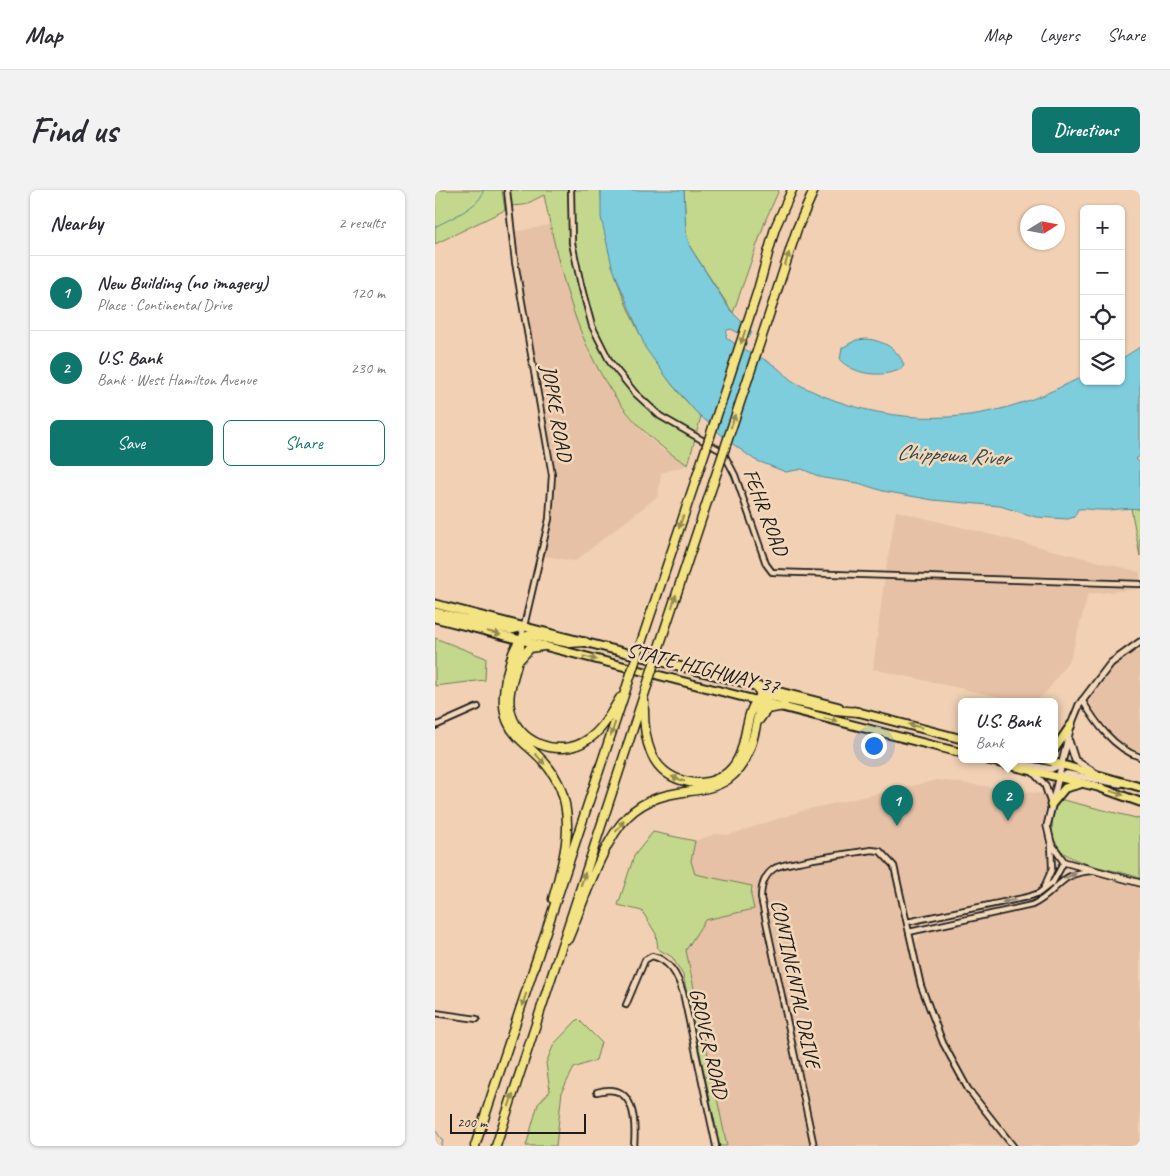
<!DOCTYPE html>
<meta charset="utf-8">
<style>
:root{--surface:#fff;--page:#f2f2f3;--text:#2b2b33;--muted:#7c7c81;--line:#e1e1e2;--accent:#0f766e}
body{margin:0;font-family:Caveat,sans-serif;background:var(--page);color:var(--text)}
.controls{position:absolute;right:15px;top:15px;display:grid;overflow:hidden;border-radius:8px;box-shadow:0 1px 4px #0004}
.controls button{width:45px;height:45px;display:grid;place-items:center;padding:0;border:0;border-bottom:1px solid var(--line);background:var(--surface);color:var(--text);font:25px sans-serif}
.compass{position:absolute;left:585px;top:15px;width:45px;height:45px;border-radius:50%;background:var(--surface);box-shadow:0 1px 4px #0004;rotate:79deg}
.scale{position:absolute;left:15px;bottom:12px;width:136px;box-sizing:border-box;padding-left:5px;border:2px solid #1c1c1c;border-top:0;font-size:14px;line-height:18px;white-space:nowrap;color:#1c1c1c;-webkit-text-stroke:4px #f3d7b9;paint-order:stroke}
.you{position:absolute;left:438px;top:555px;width:18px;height:18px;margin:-12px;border:4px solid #fff;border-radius:50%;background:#1a73e8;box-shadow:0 0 0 8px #1a73e833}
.badge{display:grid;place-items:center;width:32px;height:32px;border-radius:50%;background:var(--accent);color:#fff;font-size:16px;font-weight:700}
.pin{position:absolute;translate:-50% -41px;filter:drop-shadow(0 1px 2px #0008)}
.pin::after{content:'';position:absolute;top:26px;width:18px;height:15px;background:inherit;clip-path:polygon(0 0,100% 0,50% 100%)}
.popup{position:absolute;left:523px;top:508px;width:100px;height:65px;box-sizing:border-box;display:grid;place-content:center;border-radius:8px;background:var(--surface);filter:drop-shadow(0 1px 4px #0005);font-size:16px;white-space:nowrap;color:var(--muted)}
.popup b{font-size:19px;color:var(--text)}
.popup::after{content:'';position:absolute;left:50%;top:100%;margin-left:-10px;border:10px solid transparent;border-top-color:var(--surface)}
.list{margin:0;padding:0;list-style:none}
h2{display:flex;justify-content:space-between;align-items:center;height:65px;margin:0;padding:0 20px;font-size:21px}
h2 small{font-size:16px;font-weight:400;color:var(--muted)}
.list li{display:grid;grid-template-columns:32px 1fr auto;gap:15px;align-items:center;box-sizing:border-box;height:75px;padding:0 20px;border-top:1px solid var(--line)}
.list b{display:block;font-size:19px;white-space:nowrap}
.list p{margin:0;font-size:16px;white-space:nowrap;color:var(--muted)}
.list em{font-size:16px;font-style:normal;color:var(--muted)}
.actions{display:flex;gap:10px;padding:15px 20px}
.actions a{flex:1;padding:11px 0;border:1px solid var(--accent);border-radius:8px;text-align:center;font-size:18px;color:var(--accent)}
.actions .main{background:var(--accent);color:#fff}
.icon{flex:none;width:28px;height:28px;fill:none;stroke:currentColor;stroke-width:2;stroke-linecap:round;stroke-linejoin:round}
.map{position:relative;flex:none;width:705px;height:956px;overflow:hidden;border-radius:8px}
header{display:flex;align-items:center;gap:30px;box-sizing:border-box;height:70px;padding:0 25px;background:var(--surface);border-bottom:1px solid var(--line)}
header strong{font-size:24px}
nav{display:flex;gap:28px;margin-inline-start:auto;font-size:18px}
.intro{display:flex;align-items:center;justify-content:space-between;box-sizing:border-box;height:120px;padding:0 30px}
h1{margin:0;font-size:35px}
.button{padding:12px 22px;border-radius:8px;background:var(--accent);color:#fff;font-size:18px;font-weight:700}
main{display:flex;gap:30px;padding:0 30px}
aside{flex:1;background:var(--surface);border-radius:8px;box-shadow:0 1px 4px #0004}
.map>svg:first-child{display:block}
.built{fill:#e6c1a5}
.green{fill:#c3d78d;stroke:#707a54}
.water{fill:#7ecddc;stroke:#57868f}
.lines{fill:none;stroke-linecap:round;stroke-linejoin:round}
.stream{stroke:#57868f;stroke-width:1}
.minor-casing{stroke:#1c1c1c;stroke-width:8}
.tertiary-casing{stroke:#1c1c1c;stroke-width:9}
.primary-casing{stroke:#1c1c1c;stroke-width:11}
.motorway-casing{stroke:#1c1c1c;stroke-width:11}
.minor{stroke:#f3d7b9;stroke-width:4.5}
.tertiary{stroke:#f3d7b9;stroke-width:5.5}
.primary{stroke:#f4e382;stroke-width:7}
.motorway{stroke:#f4e382;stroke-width:8}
.motorway-bridge-casing{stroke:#1c1c1c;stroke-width:11;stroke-linecap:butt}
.motorway-bridge{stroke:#f4e382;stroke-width:8}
.oneway{fill:#938954}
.oneway2{fill:#928372}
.labels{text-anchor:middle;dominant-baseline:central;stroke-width:5;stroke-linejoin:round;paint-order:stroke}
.street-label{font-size:21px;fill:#1c1c1c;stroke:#f3d7b9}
.water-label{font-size:22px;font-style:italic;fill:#34484c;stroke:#f3d7b9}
</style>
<header>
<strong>Map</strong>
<nav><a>Map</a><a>Layers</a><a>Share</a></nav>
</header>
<div class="intro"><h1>Find us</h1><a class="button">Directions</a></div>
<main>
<aside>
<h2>Nearby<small>2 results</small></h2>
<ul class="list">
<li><span class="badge">1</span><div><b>New Building (no imagery)</b><p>Place · Continental Drive</p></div><em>120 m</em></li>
<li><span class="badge">2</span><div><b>U.S. Bank</b><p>Bank · West Hamilton Avenue</p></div><em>230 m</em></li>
</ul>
<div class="actions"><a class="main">Save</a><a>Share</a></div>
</aside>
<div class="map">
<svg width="705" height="956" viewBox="0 0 705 956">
<rect width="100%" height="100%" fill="#f1d0b3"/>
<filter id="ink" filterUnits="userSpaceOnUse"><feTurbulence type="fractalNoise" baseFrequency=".02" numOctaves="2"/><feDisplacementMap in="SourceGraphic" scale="10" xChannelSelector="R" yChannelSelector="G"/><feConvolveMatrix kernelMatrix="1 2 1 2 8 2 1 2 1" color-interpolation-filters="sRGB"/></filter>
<g filter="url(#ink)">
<!-- built -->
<path class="built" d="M115,35L138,121L161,176L191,223L209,243L225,258L253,275L226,283L223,306L140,371L109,366L118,325L119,280L90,115L79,42Z
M461,321L705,382V399L653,404L636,467L613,500L600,512H587L438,479L450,385Z
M705,460V564L681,549L660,522L654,510L663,491L680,473Z
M503,590L614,605L607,640L616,672L609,692L596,703L492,726H484L478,723L471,714L464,716L476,770L483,768L481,752L489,741L598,717L610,711L630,689L646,684H653L705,698V956H292L251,760L270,730L319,719L317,696L260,684L256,671L260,651L280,644L294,645L370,620Z"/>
<!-- green -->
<path class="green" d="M0,0H67L70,20L0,54Z
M72,0H166C167,78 208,173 266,226L253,275C156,217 130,109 109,5L89,15L74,16Z
M249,0H344L331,29L298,123L255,57L251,43Z
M696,318L705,319V366Z
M0,448L51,468L50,490L0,496Z
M624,609L705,629V688C660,672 596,677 624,609Z
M218,642L260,651L256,671L260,684L317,696L316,705L319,719L270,730L251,760L292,956H285L248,785L237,767L223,759L221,744L207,721L183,715L199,666Z
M143,829L166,852L161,870L139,878L127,901L121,956H91L103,914L115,901L111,873L119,854Z"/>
<!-- water -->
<path class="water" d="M166,0H249L251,43L255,57L295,120L317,142L314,148L296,139L292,140L291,147C306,160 324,165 340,176C347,181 353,189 361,193C429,230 513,238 586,213C608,206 628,196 649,186V191H686V169L705,157V266L701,269L705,273V319C689,317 677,321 664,320C656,320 650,318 643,319L639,327L633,329L601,327L565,316L498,310L448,301L423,293L388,288L367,279L351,282L320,270L291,249L260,221L235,192L211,159L177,76L166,27Z
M432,149C449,151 463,159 469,175L466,179C447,188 420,185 405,170L407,158L421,150Z"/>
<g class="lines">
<!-- stream -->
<path class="stream" d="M0,37C12,30 49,15 48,0
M0,940L8,951L6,956"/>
<defs>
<path id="minor" d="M72,0L80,72L117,285L114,329L86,449
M136,0L137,53L146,95L157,136L175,172L200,203L225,226L288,262L300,285L331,374L337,382L705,394
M647,510C661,533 678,558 705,567
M0,536L43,517
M617,694L629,672
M609,697L617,679L616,654
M472,732L593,707L604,703L618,692
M474,742L597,715C624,703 622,682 659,681
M191,815L210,770L217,766C235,770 243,786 248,803L281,956
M0,823L42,829
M162,902C200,891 201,931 199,956
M379,956L326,708C326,696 329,685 340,678C350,672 419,663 436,660L445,661L459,676L486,796L508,853L533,899L578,956"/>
<path id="tertiary" d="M705,452L676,473L644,515L636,535L612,636L616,653L629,672L705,693
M634,551L640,570L659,582
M568,570L616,579L627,574
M597,581L610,595L616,613
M624,588L632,584L685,594"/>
<path id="primary" d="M0,414L404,517
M0,422L76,440L89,437
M0,428L527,563
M419,521L527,549
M619,560L636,535
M553,570L663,597L705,612
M610,570L705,597
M616,615L630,598L645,594"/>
<path id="motorway" d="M323,100L340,38L357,0
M337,116L362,39L379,0
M85,450C87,473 71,495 75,518C80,553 124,569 152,550C167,541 176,523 185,508
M206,453L262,286
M224,457L278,294
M85,469L95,458L108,456
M209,511C208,546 213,585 254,592C267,595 282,591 293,582C316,562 306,523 326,506H335L400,520L423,522
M324,530L332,519L349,516
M118,709C128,674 140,633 125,597C102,545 56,556 72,484C76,470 78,456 89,447L95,445L135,453L150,452
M133,749C148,714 166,654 192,627C239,579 301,630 320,540C322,528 329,512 324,500L319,496
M40,956L193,493
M61,956L212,496"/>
</defs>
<!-- minor casing -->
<use href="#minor" class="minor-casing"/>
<!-- tertiary casing -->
<use href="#tertiary" class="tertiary-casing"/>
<!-- primary casing -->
<use href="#primary" class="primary-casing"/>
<!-- motorway casing -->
<use href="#motorway" class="motorway-casing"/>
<!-- minor -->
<use href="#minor" class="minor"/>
<!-- tertiary -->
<use href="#tertiary" class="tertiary"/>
<!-- primary -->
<use href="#primary" class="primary"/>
<!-- motorway -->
<use href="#motorway" class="motorway"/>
<defs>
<path id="motorway-bridge" d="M262,286L323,100
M278,294L337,116
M193,493L206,453
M212,496L224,457"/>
</defs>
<!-- motorway-bridge casing -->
<use href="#motorway-bridge" class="motorway-bridge-casing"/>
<!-- motorway-bridge -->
<use href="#motorway-bridge" class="motorway-bridge"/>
</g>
<!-- one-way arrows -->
<defs><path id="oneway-solid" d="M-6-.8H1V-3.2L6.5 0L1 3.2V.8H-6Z" transform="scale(1.25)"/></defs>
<g class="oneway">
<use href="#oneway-solid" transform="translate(352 69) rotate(-72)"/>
<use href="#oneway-solid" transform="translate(308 147) rotate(108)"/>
<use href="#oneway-solid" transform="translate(298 231) rotate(-72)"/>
<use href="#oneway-solid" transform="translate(246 332) rotate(109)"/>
<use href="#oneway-solid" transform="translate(239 411) rotate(-72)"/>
<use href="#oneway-solid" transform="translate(59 443) rotate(14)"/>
<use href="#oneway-solid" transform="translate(155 468) rotate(14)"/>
<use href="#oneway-solid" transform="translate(396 530) rotate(15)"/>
<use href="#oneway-solid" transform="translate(480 536) rotate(-166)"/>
<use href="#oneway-solid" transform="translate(178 539) rotate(108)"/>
<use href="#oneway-solid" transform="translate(105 569) rotate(48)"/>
<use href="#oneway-solid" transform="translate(243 589) rotate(-159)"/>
<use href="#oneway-solid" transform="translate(682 603) rotate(18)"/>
<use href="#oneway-solid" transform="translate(185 636) rotate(-54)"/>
<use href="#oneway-solid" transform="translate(148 689) rotate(-72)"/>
<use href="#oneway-solid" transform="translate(89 810) rotate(108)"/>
<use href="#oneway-solid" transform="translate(76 910) rotate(-72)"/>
</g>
<g class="oneway2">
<use href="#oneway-solid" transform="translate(635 686) rotate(-24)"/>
<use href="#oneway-solid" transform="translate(574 711) rotate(168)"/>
</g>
</g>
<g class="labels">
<!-- street labels -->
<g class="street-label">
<text transform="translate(122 223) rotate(80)">JOPKE ROAD</text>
<text transform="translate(331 322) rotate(69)">FEHR ROAD</text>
<text transform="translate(268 478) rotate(14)">STATE HIGHWAY 37</text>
<text transform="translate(361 794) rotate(78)">CONTINENTAL DRIVE</text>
<text transform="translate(274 853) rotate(77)">GROVER ROAD</text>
</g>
<!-- water labels -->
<g class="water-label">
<text transform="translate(518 265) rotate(3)">Chippewa River</text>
</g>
</g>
</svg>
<div class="controls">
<button>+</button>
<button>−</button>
<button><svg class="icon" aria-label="locate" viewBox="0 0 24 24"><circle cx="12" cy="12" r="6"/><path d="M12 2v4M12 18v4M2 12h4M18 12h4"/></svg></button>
<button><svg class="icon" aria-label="layers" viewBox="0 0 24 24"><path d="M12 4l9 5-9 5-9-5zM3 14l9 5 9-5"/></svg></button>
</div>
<svg class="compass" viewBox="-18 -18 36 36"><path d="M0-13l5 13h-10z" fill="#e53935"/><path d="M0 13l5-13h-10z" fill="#7c7c81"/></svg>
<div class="scale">200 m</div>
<div class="you"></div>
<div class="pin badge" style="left:462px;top:636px">1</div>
<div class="pin badge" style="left:573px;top:631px">2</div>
<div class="popup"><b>U.S. Bank</b>Bank</div>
</div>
</main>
